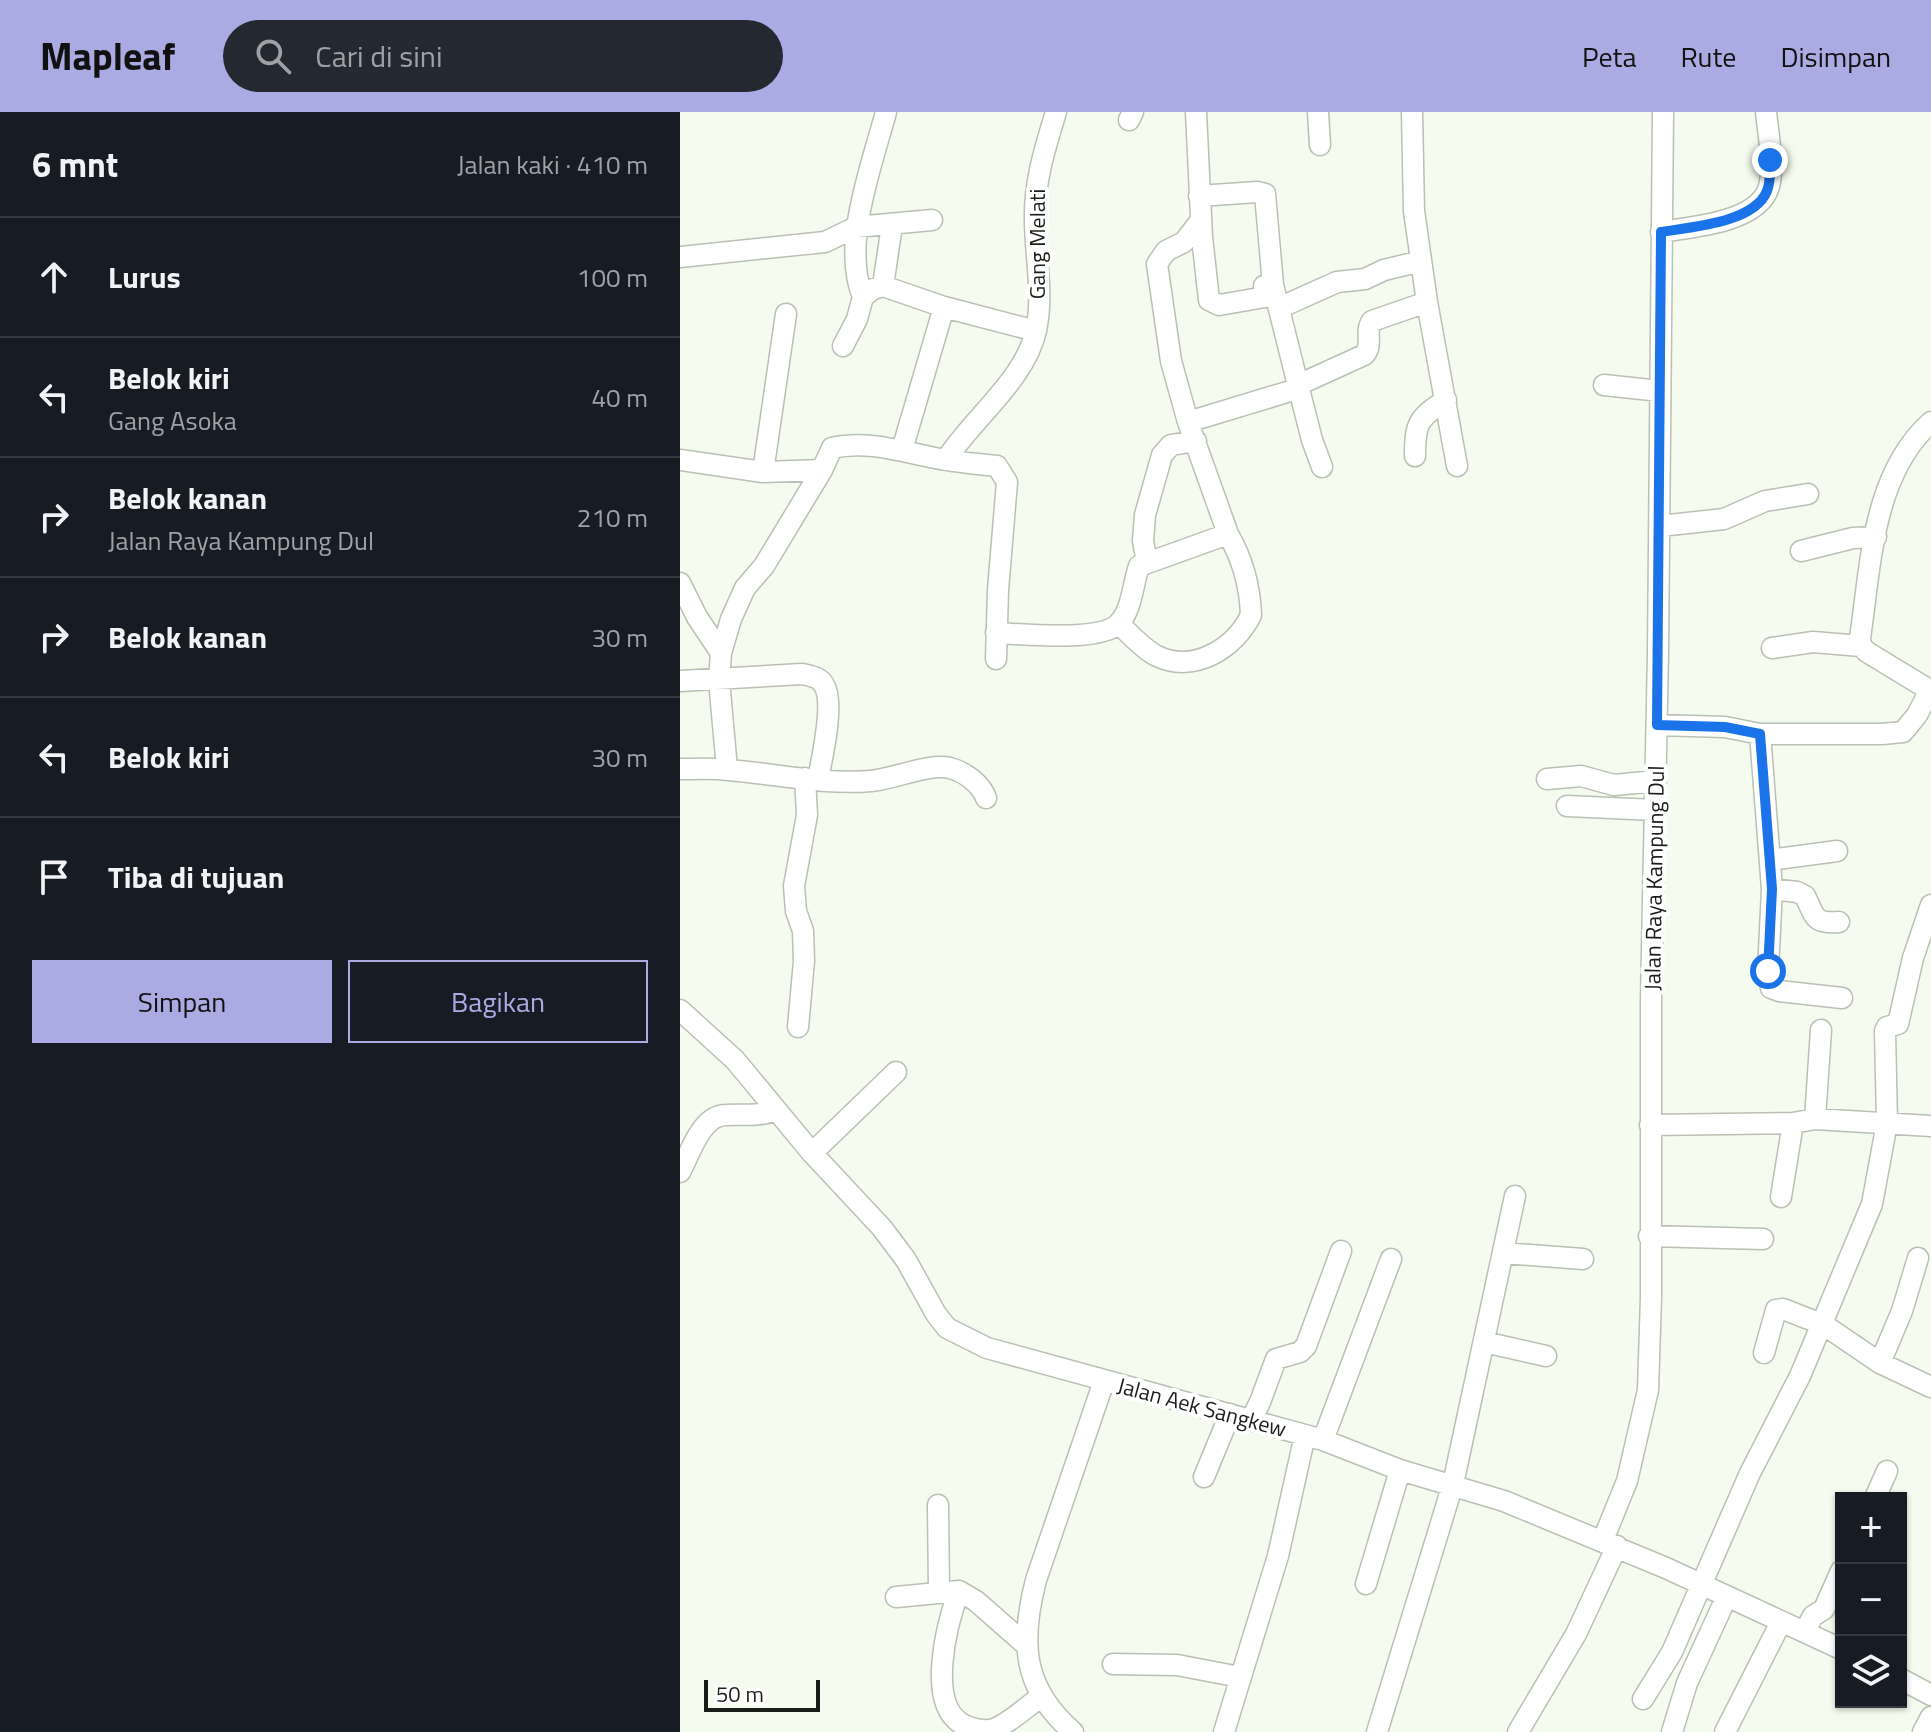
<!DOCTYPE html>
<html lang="id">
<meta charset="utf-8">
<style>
:root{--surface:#171b24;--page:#242831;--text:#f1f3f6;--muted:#9ea1a6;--line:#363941;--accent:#aaabe2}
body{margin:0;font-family:"Titillium Web",sans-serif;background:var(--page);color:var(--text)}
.controls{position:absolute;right:24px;bottom:24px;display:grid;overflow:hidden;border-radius:0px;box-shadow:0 2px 6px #0004}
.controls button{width:72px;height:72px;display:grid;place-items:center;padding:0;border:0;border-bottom:2px solid var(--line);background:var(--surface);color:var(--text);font:40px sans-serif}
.scale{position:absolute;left:24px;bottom:20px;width:116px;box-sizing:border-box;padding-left:8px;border:4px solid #1a1d18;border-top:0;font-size:22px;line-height:28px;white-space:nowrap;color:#1a1d18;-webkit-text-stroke:6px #fff;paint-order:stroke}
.stop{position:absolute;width:24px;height:24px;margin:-18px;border:6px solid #1a73e8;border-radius:50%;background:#fff}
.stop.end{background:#1a73e8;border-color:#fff;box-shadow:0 2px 8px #0008}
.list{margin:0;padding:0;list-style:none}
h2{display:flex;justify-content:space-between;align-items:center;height:104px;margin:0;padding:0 32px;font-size:34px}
h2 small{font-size:26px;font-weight:400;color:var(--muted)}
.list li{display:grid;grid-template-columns:52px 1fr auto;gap:24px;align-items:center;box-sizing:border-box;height:120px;padding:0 32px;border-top:2px solid var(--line)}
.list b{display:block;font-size:30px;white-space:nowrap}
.list p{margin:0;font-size:26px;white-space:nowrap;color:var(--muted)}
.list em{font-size:26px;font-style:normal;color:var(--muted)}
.actions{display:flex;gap:16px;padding:24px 32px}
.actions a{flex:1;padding:18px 0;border:2px solid var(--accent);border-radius:0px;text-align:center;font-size:28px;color:var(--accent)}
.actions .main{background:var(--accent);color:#111}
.icon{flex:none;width:44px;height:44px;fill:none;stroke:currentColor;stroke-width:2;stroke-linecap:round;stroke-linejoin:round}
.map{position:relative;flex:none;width:1251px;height:1620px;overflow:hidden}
header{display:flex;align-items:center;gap:48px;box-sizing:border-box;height:112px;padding:0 40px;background:var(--accent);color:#111}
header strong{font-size:38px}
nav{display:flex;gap:44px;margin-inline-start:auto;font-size:28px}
.search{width:560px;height:72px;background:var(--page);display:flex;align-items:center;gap:20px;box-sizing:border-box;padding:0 28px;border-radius:44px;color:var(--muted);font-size:30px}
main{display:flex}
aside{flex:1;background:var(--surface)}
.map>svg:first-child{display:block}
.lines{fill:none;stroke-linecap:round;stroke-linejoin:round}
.minor-casing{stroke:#bac0b3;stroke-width:23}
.minor{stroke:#fff;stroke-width:20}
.route{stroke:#1a73e8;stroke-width:10}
.labels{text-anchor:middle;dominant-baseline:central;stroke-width:8;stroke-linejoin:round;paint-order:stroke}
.street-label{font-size:22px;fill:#1a1d18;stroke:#fff}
</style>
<header>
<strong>Mapleaf</strong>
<div class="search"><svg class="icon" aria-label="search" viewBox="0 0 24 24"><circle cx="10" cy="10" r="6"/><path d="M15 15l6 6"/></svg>Cari di sini</div>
<nav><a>Peta</a><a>Rute</a><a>Disimpan</a></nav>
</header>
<main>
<aside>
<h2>6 mnt<small>Jalan kaki · 410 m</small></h2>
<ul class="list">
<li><svg class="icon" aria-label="ahead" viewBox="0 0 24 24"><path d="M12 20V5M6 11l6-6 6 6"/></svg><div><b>Lurus</b></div><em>100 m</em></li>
<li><svg class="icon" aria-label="left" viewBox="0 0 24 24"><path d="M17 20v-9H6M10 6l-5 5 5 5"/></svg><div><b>Belok kiri</b><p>Gang Asoka</p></div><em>40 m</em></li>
<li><svg class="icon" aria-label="right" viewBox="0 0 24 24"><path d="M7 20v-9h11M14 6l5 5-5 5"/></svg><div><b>Belok kanan</b><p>Jalan Raya Kampung Dul</p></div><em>210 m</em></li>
<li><svg class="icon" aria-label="right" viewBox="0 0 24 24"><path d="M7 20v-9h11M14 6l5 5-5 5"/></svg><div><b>Belok kanan</b></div><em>30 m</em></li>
<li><svg class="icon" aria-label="left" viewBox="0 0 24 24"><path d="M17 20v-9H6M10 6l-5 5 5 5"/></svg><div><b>Belok kiri</b></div><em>30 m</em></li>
<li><svg class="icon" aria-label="arrive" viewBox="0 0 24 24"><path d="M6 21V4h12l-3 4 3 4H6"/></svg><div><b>Tiba di tujuan</b></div></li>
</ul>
<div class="actions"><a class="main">Simpan</a><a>Bagikan</a></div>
</aside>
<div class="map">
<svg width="1251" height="1620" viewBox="0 0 1251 1620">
<rect width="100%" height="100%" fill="#f5fbee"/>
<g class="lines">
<defs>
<path id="minor" d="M516,0L522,125L529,188L539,193L585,185L584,174L593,173L618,273
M638,0L640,33
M732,0L734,99L747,190L777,354
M449,8L453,0
M519,84L577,80L585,82L593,173
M981,120C1011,115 1072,111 1087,80C1096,61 1088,21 1086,0
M0,145L145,130L176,115L252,108
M203,174L212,113
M183,185C161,133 192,53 206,0
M599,196L657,170L685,167L704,158L741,149
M163,234L177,207L183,185L193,177L203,174L264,195L356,219
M924,273L980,279
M508,310L617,277
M1251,310C1192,363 1191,453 1180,526L1181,534L1187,540L1251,579
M222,338L264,195
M735,344C735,311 738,306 766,288
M0,348L83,360L142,358
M266,348C292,307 346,267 356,218C364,183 355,144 355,108C354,70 365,36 376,0
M642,355L632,328L618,273L684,243C694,233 684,220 692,209L747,190
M83,360L106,202
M980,414L1044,407L1085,389L1128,382
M1121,439L1173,426L1196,425
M467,450L463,429L465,403L482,343L491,333L516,329
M0,471L17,505L41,541
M439,512C450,522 464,538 477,544C514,562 555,536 571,503C570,475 562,446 548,422L508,310L491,249L477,152L486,139L504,130L521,108
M316,521C344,522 419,530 438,512C452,499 453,471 459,454L548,422
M1092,536L1133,530L1181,534
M0,569L122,562C130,564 140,565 144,573C155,591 142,646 138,667
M977,613L1045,615L1080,622H1202L1223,620L1237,603L1249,580
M1080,622L1092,777L1088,859L1091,876L1099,879L1162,886
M0,657C16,657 33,656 49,658C96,662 144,673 191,669C214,667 249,651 270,656C285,660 301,672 306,686
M47,657L39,568L41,541L51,507L65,476L84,454L142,358L152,336C189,327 229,342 266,348C283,351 300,352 317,354L327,370L318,478L316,547
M867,667L901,664L934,673L976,669
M887,694L975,698
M1090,748L1157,739
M1092,777L1117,780L1125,784C1135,804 1133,812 1159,810
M0,898L55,948L132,1041L202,1116L226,1148L256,1202L267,1216L307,1236L643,1328L720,1358L824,1389L986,1456L1161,1537
M118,915L124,849L123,819L116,799L114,774L127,703L125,666
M1135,1007L1141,918
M970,1013L1113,1011L1135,1007L1251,1014
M132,1041L216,960
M0,1060C10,1042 21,1003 46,1003C65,1002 78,1005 96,998
M1101,1085L1113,1011
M969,1124L1083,1127
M823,1141L903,1147
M804,1230L866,1244
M1084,1241L1096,1198L1103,1197L1144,1213L1200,1251L1251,1275
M1200,1251L1222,1199L1238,1146
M571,1308L580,1290L596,1247L620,1240L626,1234L661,1139
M643,1328L711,1147
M524,1365L550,1302
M1195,1386L1207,1359
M258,1393L259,1479
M923,1428L947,1369L968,1278L971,1185V888L978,541L983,0
M686,1472L720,1358
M279,1479C267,1511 245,1594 284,1613C292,1617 305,1620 314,1617C330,1611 347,1594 361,1585
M216,1485L279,1479L296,1489L345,1532
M1125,1519L1133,1504L1144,1497L1161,1459
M433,1552L497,1553L560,1565
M1221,1567L1251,1583
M963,1587L992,1540L1070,1361L1120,1264L1192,1092L1207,1011L1205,919L1207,915L1218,912L1233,846L1251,793
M393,1620C342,1576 340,1530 356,1468L424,1269
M544,1620L598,1444L625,1323
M697,1620L773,1372L835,1084
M838,1620L896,1522L937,1434
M992,1620L1007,1571L1047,1484
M1045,1620L1101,1510
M1243,1620L1251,1605"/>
</defs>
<!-- minor casing -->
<use href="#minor" class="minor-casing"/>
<!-- minor -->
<use href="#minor" class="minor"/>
</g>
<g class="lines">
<!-- route -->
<path class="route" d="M1088,859L1092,777L1080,622L1045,615L977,613L981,120C1011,115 1074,111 1087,79C1091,69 1090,58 1090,48"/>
</g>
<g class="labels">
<!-- street labels -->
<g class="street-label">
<text transform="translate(357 132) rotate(-90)">Gang Melati</text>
<text transform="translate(974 766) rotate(-89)">Jalan Raya Kampung Dul</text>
<text transform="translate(522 1295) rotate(15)">Jalan Aek Sangkew</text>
</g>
</g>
</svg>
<div class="controls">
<button>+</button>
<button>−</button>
<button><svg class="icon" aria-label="layers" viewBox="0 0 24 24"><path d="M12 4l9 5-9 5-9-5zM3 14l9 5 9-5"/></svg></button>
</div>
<div class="scale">50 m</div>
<div class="stop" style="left:1088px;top:859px"></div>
<div class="stop end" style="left:1090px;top:48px"></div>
</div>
</main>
